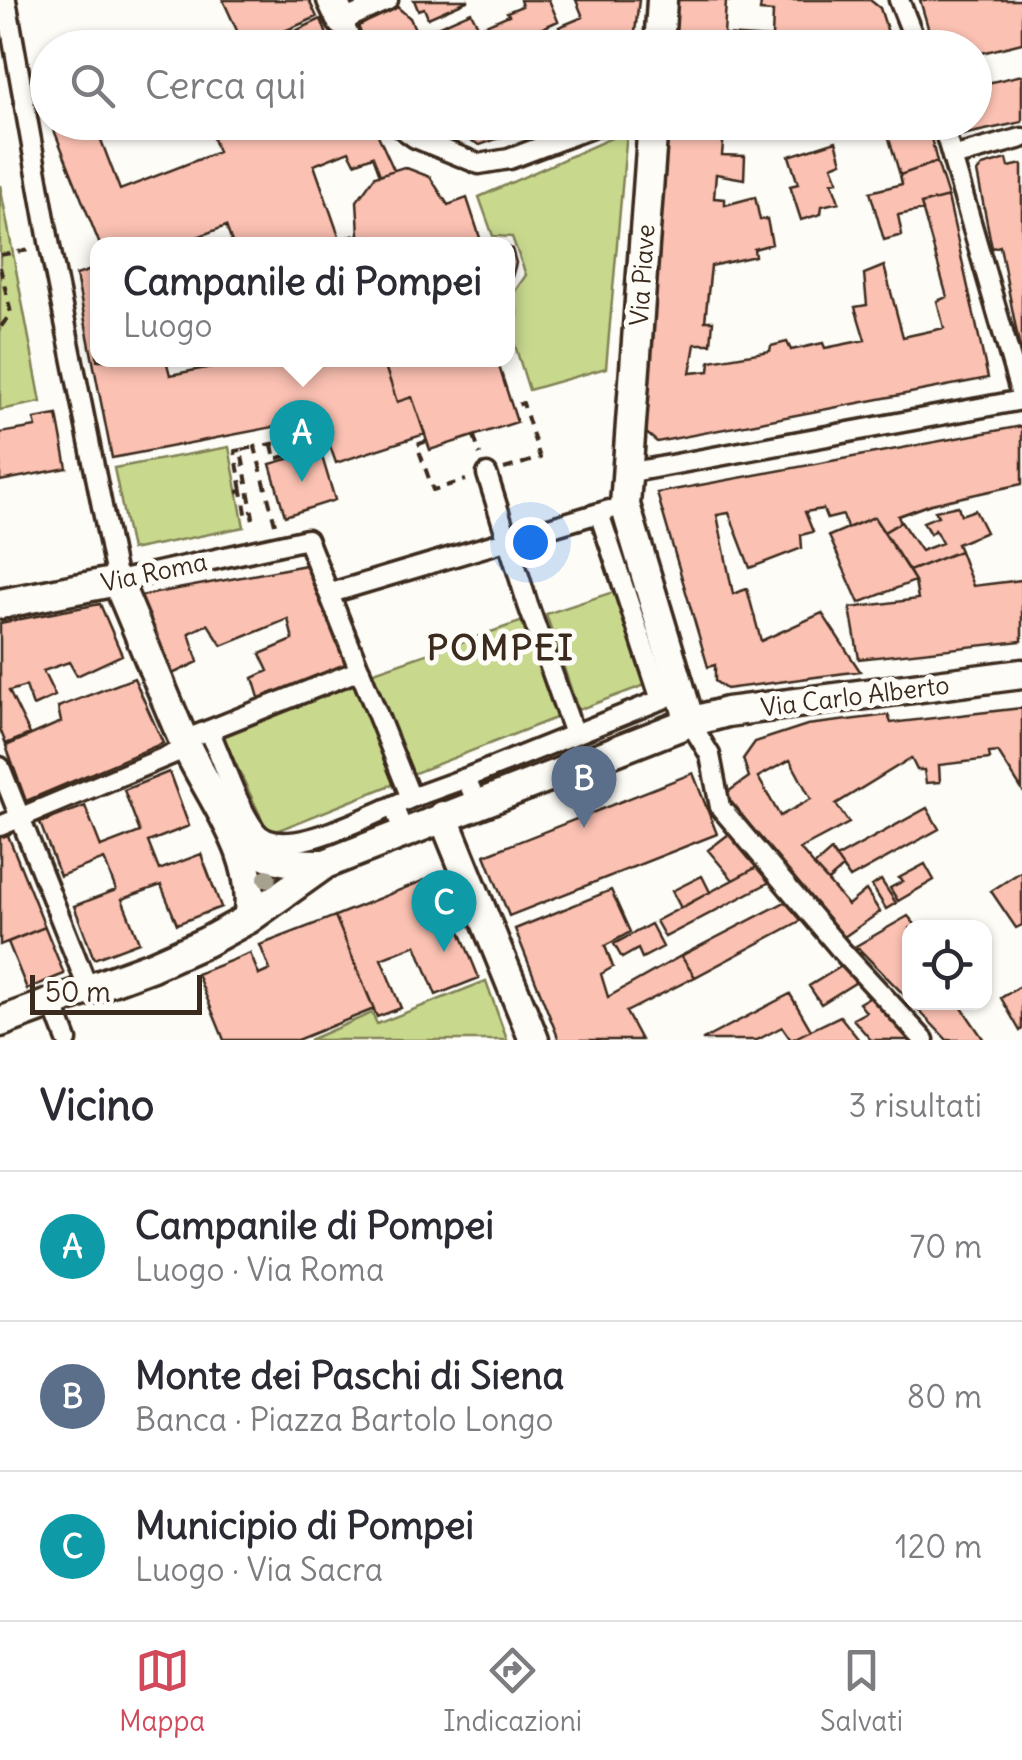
<!DOCTYPE html>
<html lang="it">
<meta charset="utf-8">
<style>
:root{--surface:#fff;--page:#f7f7f7;--text:#2b2b33;--muted:#7c7c81;--line:#e1e1e2;--accent:#d1495b}
body{margin:0;font-family:Delius,sans-serif;background:var(--page);color:var(--text)}
.controls{position:absolute;right:30px;bottom:30px;display:grid;overflow:hidden;border-radius:20px;box-shadow:0 2px 8px #0004}
.controls button{width:90px;height:90px;display:grid;place-items:center;padding:0;border:0;border-bottom:2px solid var(--line);background:var(--surface);color:var(--text);font:50px sans-serif}
.scale{position:absolute;left:30px;bottom:25px;width:172px;box-sizing:border-box;padding-left:10px;border:5px solid #3b2a1e;border-top:0;font-size:28px;line-height:35px;white-space:nowrap;color:#3b2a1e;-webkit-text-stroke:8px #fdfcf7;paint-order:stroke}
.you{position:absolute;left:530px;top:542px;width:35px;height:35px;margin:-25px;border:8px solid #fff;border-radius:50%;background:#1a73e8;box-shadow:0 0 0 15px #1a73e833}
.badge{display:grid;place-items:center;width:65px;height:65px;border-radius:50%;background:var(--accent);color:#fff;font-size:32px;font-weight:700}
.pin{position:absolute;translate:-50% -82px;filter:drop-shadow(0 2px 5px #0008)}
.pin::after{content:'';position:absolute;top:52px;width:35px;height:30px;background:inherit;clip-path:polygon(0 0,100% 0,50% 100%)}
.popup{position:absolute;left:90px;top:237px;width:425px;height:130px;box-sizing:border-box;display:grid;place-content:center;border-radius:20px;background:var(--surface);filter:drop-shadow(0 2px 8px #0005);font-size:32px;white-space:nowrap;color:var(--muted)}
.popup b{font-size:38px;color:var(--text)}
.popup::after{content:'';position:absolute;left:50%;top:100%;margin-left:-20px;border:20px solid transparent;border-top-color:var(--surface)}
.list{margin:0;padding:0;list-style:none}
h2{display:flex;justify-content:space-between;align-items:center;height:130px;margin:0;padding:0 40px;font-size:42px}
h2 small{font-size:32px;font-weight:400;color:var(--muted)}
.list li{display:grid;grid-template-columns:65px 1fr auto;gap:30px;align-items:center;box-sizing:border-box;height:150px;padding:0 40px;border-top:2px solid var(--line)}
.list b{display:block;font-size:38px;white-space:nowrap}
.list p{margin:0;font-size:32px;white-space:nowrap;color:var(--muted)}
.list em{font-size:32px;font-style:normal;color:var(--muted)}
.icon{flex:none;width:55px;height:55px;fill:none;stroke:currentColor;stroke-width:2;stroke-linecap:round;stroke-linejoin:round}
.map{position:relative;flex:none;width:1022px;height:1040px;overflow:hidden}
.search{position:absolute;background:var(--surface);box-shadow:0 2px 8px #0004;left:30px;right:30px;top:30px;height:110px;display:flex;align-items:center;gap:25px;box-sizing:border-box;padding:0 35px;border-radius:55px;color:var(--muted);font-size:38px}
.sheet{height:580px;background:var(--surface)}
nav{display:flex;justify-content:space-around;align-items:center;box-sizing:border-box;height:140px;border-top:2px solid var(--line);background:var(--surface);font-size:28px;color:var(--muted)}
nav a{display:grid;justify-items:center;gap:5px}
nav .on{color:var(--accent)}
.map>svg:first-child{display:block}
.green{fill:#c8d98e;stroke:#828256;stroke-width:2.5}
.building{fill:#fbc1b2;stroke:#3b2a1e;stroke-width:2.5;fill-rule:evenodd}
.lines{fill:none;stroke-linecap:round;stroke-linejoin:round}
.street-casing{stroke:#3b2a1e;stroke-width:25}
.secondary-casing{stroke:#3b2a1e;stroke-width:35}
.path{stroke:#3b2a1e;stroke-width:4;stroke-dasharray:10 8;stroke-linecap:butt}
.street{stroke:#fdfcf7;stroke-width:18}
.secondary{stroke:#fdfcf7;stroke-width:28}
.tree{fill:#a6a18f}
.labels{text-anchor:middle;dominant-baseline:central;stroke-width:10;stroke-linejoin:round;paint-order:stroke}
.street-label{font-size:25px;fill:#3b2a1e;stroke:#fdfcf7}
.district-label{font-size:35px;font-weight:bold;letter-spacing:2.5px;fill:#3b2a1e;stroke:#fdfcf7}
</style>
<div class="map">
<svg width="1022" height="1040" viewBox="0 0 1022 1040">
<rect width="100%" height="100%" fill="#fdfcf7"/>
<filter id="ink" filterUnits="userSpaceOnUse"><feTurbulence type="fractalNoise" baseFrequency=".01" numOctaves="2"/><feDisplacementMap in="SourceGraphic" scale="20" xChannelSelector="R" yChannelSelector="G"/><feConvolveMatrix kernelMatrix="1 2 1 2 8 2 1 2 1" color-interpolation-filters="sRGB"/></filter>
<g filter="url(#ink)">
<!-- green -->
<path class="green" d="M627,131L606,368L529,390L507,320L518,315L513,294L526,275L512,237L493,236L479,197Z
M0,185L41,402L0,410Z
M229,447L244,527L131,550L114,468Z
M616,591L645,685L578,710L546,614Z
M523,621L558,717L410,775L371,673Z
M355,684L396,783L269,834L223,737Z
M486,981L507,1040H309L372,1013L377,1024Z"/>
<!-- building -->
<path class="building" d="M223,0H309L317,17L245,48Z
M414,0H469L428,18L424,8L418,10Z
M520,0H549L558,21L499,48H389L471,12L479,28L509,15L507,12L522,6Z
M576,0H639L633,48H567L559,27L583,17Z
M675,0H870L880,8L893,48H834V42L766,44V48H672ZM726,1L761,3L760,11L773,12L772,38L724,35Z
M920,0H1022V43L974,55V48H934Z
M395,5L410,18L415,29L367,48L358,26L365,23V17Z
M321,19L332,48H259Z
M1022,75V122L962,135L955,122H974V86Z
M75,122H124L127,130L101,140L120,190L218,152L207,122H227L231,131L254,122H372L394,170L380,175L373,156L355,163L349,151L314,165L342,245H233L226,226L176,245H100L54,130Z
M457,122H545L480,145L443,127Z
M666,122H725L722,155L745,156L744,179L716,174L714,198L725,199V205L755,197L760,220L767,219L772,244L754,249L755,256L711,266L705,321H713L711,344H695L690,373L709,371L710,361L770,351L771,346L787,342L791,350L823,343L825,348L865,340L855,307L867,305L864,274L884,266L903,337L944,328L937,301L947,297L921,204L948,197L988,378L657,442L644,431Z
M884,122H927L937,162L900,175Z
M836,141L842,162L832,166L838,181L832,182L839,202L822,206L821,214L801,220L790,186L798,184L789,156Z
M1007,159L1009,167L1022,164V360L1000,246L992,248L977,172L982,166Z
M937,162L948,197L921,204L923,210L898,215L902,235L884,240L870,192L902,184L900,175Z
M404,167L430,177L448,205L467,198L481,241L502,245H343L341,239L359,234L357,201L375,176Z
M507,247L512,249L516,263L512,277L507,281Z
M97,268V360H166L170,375L247,360H356L358,366L383,360L397,402L412,397L425,434L336,463L320,418L112,458L76,275Z
M383,360H497L517,422L430,450L412,397L397,402Z
M57,415L67,468L0,481V433L36,427L34,419Z
M1022,426V484L931,504L898,516L901,522L884,532L874,517L847,528L843,515L827,519L823,509L805,512L813,532L801,535L802,548L750,568L729,513L717,515L733,594L747,589L761,641L822,613L860,671L726,689L715,681V665L708,667L657,493Z
M320,450L335,500L285,516L270,464Z
M958,506L961,515L975,510L986,532L957,544L960,551L909,571L884,532L901,522L921,551L942,543L935,530L930,534L923,522L938,516L935,511Z
M874,517L915,581L859,603L829,536Z
M960,551L973,586L1022,580V641L859,659L850,608L918,599L915,581L909,571Z
M306,565L348,668L261,704L253,678L268,671L260,654L293,640L288,619L222,646L208,624L189,633L198,662L168,676L135,597Z
M100,604L122,655L77,676L69,662L43,671L55,696L33,706L26,686L9,691L30,734L6,744L0,729V623Z
M134,678L163,743L26,801L6,746L61,722L58,707Z
M1022,708V790L998,752L989,753L990,759L939,765L940,782L926,783L924,770H917L911,758L836,804L849,823L800,849L848,905L866,890L880,912L841,939L725,794L749,777L743,759L755,742L807,725L888,715L891,723ZM790,760L811,799L780,816L758,777Z
M169,772L189,826L148,842L159,870L201,854L221,907L177,924L161,885L122,899L139,942L94,959L74,906L116,890L104,859L60,876L40,823L85,806L101,847L140,832L124,790Z
M693,773L717,834L509,916L485,855Z
M927,808L939,829L850,878L836,858Z
M7,833L45,927L0,945V836Z
M729,834L757,867L733,880L708,850Z
M831,851L843,868L828,881L814,866Z
M925,864L934,880L898,901L890,888L903,881L899,878Z
M761,865L770,882L665,937L656,921Z
M1022,871V925L1016,928L991,891Z
M437,875L479,978L436,995L416,945L381,959L401,1008L377,1017L335,916Z
M702,876L710,892L681,908L672,891Z
M881,880L896,903L886,909L872,886Z
M611,890L630,932L605,946L613,967L601,974L608,997L681,956L695,977L626,1012L641,1040H559L515,929Z
M785,902L802,920L695,977L681,956Z
M335,916L374,1009L297,1040H224L197,974L250,953L259,975L270,970L260,945Z
M908,916L918,928H910V1001L856,946Z
M651,924L663,947L642,958L638,949L622,958L614,944Z
M45,927L64,974L27,989L8,942Z
M842,966L858,981L821,1004L809,986Z
M1022,985V1029L1020,1031L1001,998Z
M790,994L811,1030L791,1040L782,1027L757,1040H702Z
M871,996L909,1040H871L853,1019L866,1012L859,1003Z
M911,1002H958L984,1040H947Z
M840,1016L859,1040H791L811,1030Z"/>
<g class="lines">
<defs>
<path id="street" d="M6,0L50,247L117,581L307,539L411,798L393,806L404,832
M899,0L918,48
M355,48L342,21L388,0
M393,122L415,138L479,164L509,159L607,122
M942,122L1022,398
M952,157L1022,138
M627,473L1022,400
M487,474L528,605L574,734
M599,513L661,700
M331,593L609,510
M690,722L710,755L720,807L840,949L924,1040
M209,730C223,761 236,803 255,830C278,864 363,818 393,806
M184,740L360,670
M0,767L88,988
M411,798L466,778
M477,803L466,778L680,692
M0,826L187,748
M52,1001L67,1040"/>
<path id="secondary" d="M332,0L342,21
M659,48L662,0
M0,604L117,581C140,633 160,687 183,739C208,796 260,854 248,919
M690,722L727,712L1022,674
M443,816L534,1040
M233,833C261,858 288,865 325,864
M0,1022L152,966L206,942L248,919L325,864L690,722L625,505L653,122"/>
</defs>
<!-- street casing -->
<use href="#street" class="street-casing"/>
<!-- secondary casing -->
<use href="#secondary" class="secondary-casing"/>
<!-- path -->
<path class="path" d="M0,255L30,250
M0,267L11,313L0,328
M474,436L480,455
M294,440L326,434
M427,441L417,445L433,490L466,480
M272,444L275,459L311,449L309,437
M241,450L235,451L242,491
M504,469L540,458L523,403L512,407
M237,492L242,491L247,518L253,517L241,450L255,447
M275,524L255,447L294,440L291,424"/>
<!-- street -->
<use href="#street" class="street"/>
<!-- secondary -->
<use href="#secondary" class="secondary"/>
</g>
<!-- trees -->
<circle class="tree" cx="267" cy="878" r="9"/>
</g>
<g class="labels">
<!-- street labels -->
<g class="street-label">
<text transform="translate(642 275) rotate(-86)">Via Piave</text>
<text transform="translate(154 572) rotate(-12)">Via Roma</text>
<text transform="translate(855 696) rotate(-7)">Via Carlo Alberto</text>
</g>
<!-- district labels -->
<g class="district-label">
<text x="501" y="647">POMPEI</text>
</g>
</g>
</svg>
<div class="controls">
<button><svg class="icon" aria-label="locate" viewBox="0 0 24 24"><circle cx="12" cy="12" r="6"/><path d="M12 2v4M12 18v4M2 12h4M18 12h4"/></svg></button>
</div>
<div class="scale">50 m</div>
<div class="you"></div>
<div class="pin badge" style="left:302px;top:482px;background:#0f9aa8">A</div>
<div class="popup"><b>Campanile di Pompei</b>Luogo</div>
<div class="pin badge" style="left:584px;top:828px;background:#5c6f8a">B</div>
<div class="pin badge" style="left:444px;top:952px;background:#0f9aa8">C</div>
<div class="search"><svg class="icon" aria-label="search" viewBox="0 0 24 24"><circle cx="10" cy="10" r="6"/><path d="M15 15l6 6"/></svg>Cerca qui</div>
</div>
<section class="sheet">
<h2>Vicino<small>3 risultati</small></h2>
<ul class="list">
<li><span class="badge" style="background:#0f9aa8">A</span><div><b>Campanile di Pompei</b><p>Luogo · Via Roma</p></div><em>70 m</em></li>
<li><span class="badge" style="background:#5c6f8a">B</span><div><b>Monte dei Paschi di Siena</b><p>Banca · Piazza Bartolo Longo</p></div><em>80 m</em></li>
<li><span class="badge" style="background:#0f9aa8">C</span><div><b>Municipio di Pompei</b><p>Luogo · Via Sacra</p></div><em>120 m</em></li>
</ul>
</section>
<nav>
<a class="on"><svg class="icon" aria-label="map" viewBox="0 0 24 24"><path d="M3 6l6-2 6 2 6-2v14l-6 2-6-2-6 2zM9 4v14M15 6v14"/></svg>Mappa</a>
<a><svg class="icon" aria-label="directions" viewBox="0 0 24 24"><path d="M12 3l9 9-9 9-9-9zM9 14v-3h6M13 9l2 2-2 2"/></svg>Indicazioni</a>
<a><svg class="icon" aria-label="saved" viewBox="0 0 24 24"><path d="M7 4h10v16l-5-4-5 4z"/></svg>Salvati</a>
</nav>
